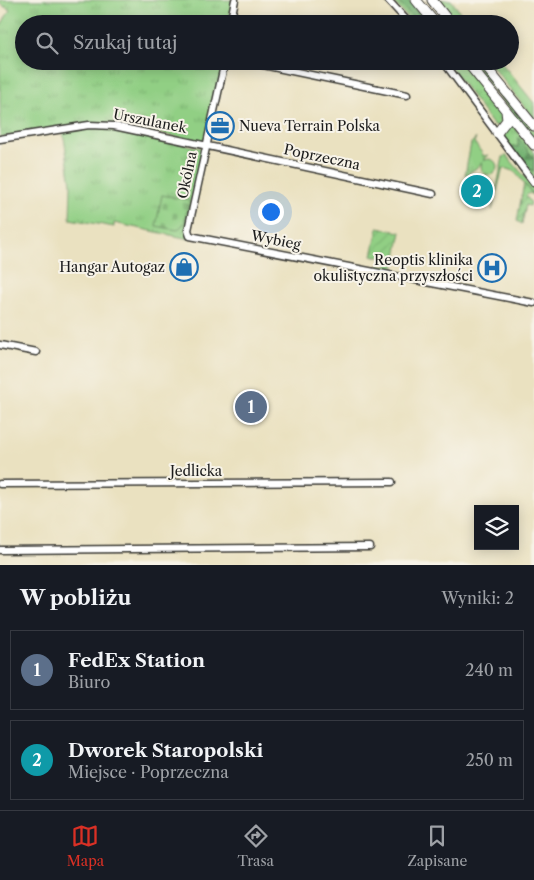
<!DOCTYPE html>
<html lang="pl">
<meta charset="utf-8">
<style>
:root{--surface:#171b24;--page:#20242c;--text:#f1f3f6;--muted:#9ea1a6;--line:#363941;--accent:#d93025}
body{margin:0;font-family:"Libre Caslon Text",serif;background:var(--page);color:var(--text)}
.controls{position:absolute;right:15px;bottom:15px;display:grid;overflow:hidden;border-radius:0px;box-shadow:0 2px 12px #0003}
.controls button{width:45px;height:45px;display:grid;place-items:center;padding:0;border:0;border-bottom:1px solid var(--line);background:var(--surface);color:var(--text);font:25px sans-serif}
.you{position:absolute;left:270px;top:211px;width:18px;height:18px;margin:-12px;border:4px solid #fff;border-radius:50%;background:#1a73e8;box-shadow:0 0 0 8px #1a73e833}
.badge{display:grid;place-items:center;width:32px;height:32px;border-radius:50%;background:var(--accent);color:#fff;font-size:16px;font-weight:700}
.pin{position:absolute;translate:-50% -50%;border:2px solid #fff;box-shadow:0 1px 5px #0006}
.list{margin:0;padding:0;list-style:none}
h2{display:flex;justify-content:space-between;align-items:center;height:65px;margin:0;padding:0 20px;font-size:21px}
h2 small{font-size:16px;font-weight:400;color:var(--muted)}
.list li{display:grid;grid-template-columns:32px 1fr auto;gap:15px;align-items:center;box-sizing:border-box;height:80px;margin:0 10px 10px;padding:0 10px;border:1px solid var(--line);border-radius:0px}
.list b{display:block;font-size:19px;white-space:nowrap}
.list p{margin:0;font-size:16px;white-space:nowrap;color:var(--muted)}
.list em{font-size:16px;font-style:normal;color:var(--muted)}
.icon{flex:none;width:28px;height:28px;fill:none;stroke:currentColor;stroke-width:2;stroke-linecap:round;stroke-linejoin:round}
.map{position:relative;flex:none;width:534px;height:565px;overflow:hidden}
.search{position:absolute;background:var(--surface);box-shadow:0 2px 12px #0003;left:15px;right:15px;top:15px;height:55px;display:flex;align-items:center;gap:12px;box-sizing:border-box;padding:0 18px;border-radius:28px;color:var(--muted);font-size:19px}
.sheet{height:245px;background:var(--surface)}
nav{display:flex;justify-content:space-around;align-items:center;box-sizing:border-box;height:70px;border-top:1px solid var(--line);background:var(--surface);font-size:14px;color:var(--muted)}
nav a{display:grid;justify-items:center;gap:2px}
nav .on{color:var(--accent)}
.map>svg:first-child{display:block}
.grass{fill:url(#grass-tufts);stroke:#567650}
.forest{fill:url(#forest-firs);stroke:#486747}
.cemetery{fill:url(#cemetery-stones);stroke:#567650}
.garden{fill:url(#garden-furrows);stroke:#567650}
.lines{fill:none;stroke-linecap:round;stroke-linejoin:round}
.street-casing{stroke:#3b3a35;stroke-width:9}
.secondary-casing{stroke:#3b3a35;stroke-width:11}
.street{stroke:#fff;stroke-width:6}
.secondary{stroke:#fff;stroke-width:9}
.labels{text-anchor:middle;dominant-baseline:central;stroke-width:4;stroke-linejoin:round;paint-order:stroke}
.street-label{font-size:14px;fill:#1c1c1c;stroke:#f7f3e8}
.poi-label{font-size:14px;fill:#1c1c1c;stroke:#f7f3e8;text-anchor:end}
</style>
<div class="map">
<svg width="534" height="565" viewBox="0 0 534 565">
<defs>
<pattern id="grass-tufts" width="24" height="20" patternUnits="userSpaceOnUse" patternTransform="scale(1.25)"><rect width="24" height="20" fill="#91cf84"/><path d="M3 7l-1-3M5 7V3M7 7l1-3M15 17l-1-3M17 17v-4M19 17l1-3" fill="none" stroke="#7cb171"/></pattern>
<pattern id="forest-firs" width="22" height="20" patternUnits="userSpaceOnUse" patternTransform="scale(1.25)"><rect width="22" height="20" fill="#74b272"/><path d="M5 1l3.5 6h-7zM16 11l3.5 6h-7z" fill="#5e905d"/></pattern>
<pattern id="cemetery-stones" width="16" height="16" patternUnits="userSpaceOnUse" patternTransform="scale(1.25)"><rect width="16" height="16" fill="#91cf84"/><path d="M2 7V4a2 2 0 0 1 4 0v3zM10 15v-3a2 2 0 0 1 4 0v3z" fill="#7cb171"/></pattern>
<pattern id="garden-furrows" width="10" height="10" patternUnits="userSpaceOnUse" patternTransform="scale(1.25)"><rect width="10" height="10" fill="#91cf84"/><path d="M-1 1l2-2M0 10L10 0M9 11l2-2" fill="none" stroke="#7cb171"/></pattern>
</defs>
<rect width="100%" height="100%" fill="#f7f3e8"/>
<filter id="ink" filterUnits="userSpaceOnUse"><feTurbulence type="fractalNoise" baseFrequency=".02" numOctaves="2"/><feDisplacementMap in="SourceGraphic" scale="10" xChannelSelector="R" yChannelSelector="G"/><feConvolveMatrix kernelMatrix="1 2 1 2 8 2 1 2 1" color-interpolation-filters="sRGB"/></filter>
<filter id="wash" filterUnits="userSpaceOnUse"><feTurbulence type="fractalNoise" baseFrequency=".0096" numOctaves="4" result="noise"/><feDisplacementMap in="SourceGraphic" scale="20" xChannelSelector="R" yChannelSelector="G"/><feGaussianBlur stdDeviation="1.12" result="paint"/><feColorMatrix in="noise" values="0 0 0 0 0 0 0 0 0 0 0 0 0 0 0 0 0 1.4 0 .05"/><feComposite in="paint" operator="in"/></filter>
<g filter="url(#wash)">
<rect width="100%" height="100%" fill="#eae1c0"/>
<!-- grass -->
<path class="grass" d="M0,0H233L228,24H24V61H224L206,139L202,142L195,141L118,124L0,137V27L10,10L0,4Z
M391,0H410L430,24H414Z
M438,0H451L469,24H457Z
M446,61H460L502,115L503,118L499,126L493,125Z
M470,61H477L534,131V140Z
M488,61H500L534,103V119Z
M509,120L534,152V179L503,138Z
M103,127L201,148L202,150L189,239L114,223V227L70,219L71,184L63,131Z
M476,138L474,142L484,156L488,155C483,163 474,171 465,175L471,143Z
M506,155L534,187V195L514,171L503,168L492,210L503,157Z
M481 167a8 8 0 1 1 16 0a8 8 0 1 1-16 0Z"/>
<!-- forest -->
<path class="forest" d="M396,0H408L427,24H419Z
M518,137L534,158V171L525,168L510,149L513,146L518,147Z"/>
<!-- cemetery -->
<path class="cemetery" d="M162,195L189,200L184,224L177,230L156,226Z"/>
<!-- garden -->
<path class="garden" d="M524,183L534,196L529,193L526,196L531,203L530,206L526,205L522,224L517,221Z
M378,228L401,232L393,272L378,269L379,265L387,266L388,256H372Z"/>
</g>
<g filter="url(#ink)">
<g class="lines">
<defs>
<path id="street" d="M388,0L410,24
M230,24L235,0
M225,61L188,230L190,236L534,303
M244,61L407,95
M443,61L534,183
M0,139L89,125L114,126L433,194
M0,345L36,352
M0,484L392,482
M0,550L370,547"/>
<path id="secondary" d="M416,0L436,24
M432,0L451,24
M466,61L534,145
M481,61L534,126
M497,133L507,120L506,111"/>
</defs>
<!-- street casing -->
<use href="#street" class="street-casing"/>
<!-- secondary casing -->
<use href="#secondary" class="secondary-casing"/>
<!-- street -->
<use href="#street" class="street"/>
<!-- secondary -->
<use href="#secondary" class="secondary"/>
</g>
</g>
<!-- icons -->
<defs>
<symbol id="office-ring" viewBox="-11 -11 22 22"><circle r="9.5" fill="#f7f3e8" stroke="#1f6fb2" stroke-width="1.5"/><path d="M-6-3h4V-5.5h4V-3h4V5H-6ZM-1-4.5V-3h2v-1.5ZM-6 0V1H6V0Z" fill="#1f6fb2"/></symbol>
<symbol id="shop-ring" viewBox="-11 -11 22 22"><circle r="9.5" fill="#f7f3e8" stroke="#1f6fb2" stroke-width="1.5"/><path d="M-5-2.5h2.3a2.7 3.5 0 0 1 5.4 0H5L5.5 6h-11ZM-1.5-2.5h3a1.5 2.3 0 0 0-3 0Z" fill="#1f6fb2"/></symbol>
<symbol id="hospital-ring" viewBox="-11 -11 22 22"><circle r="9.5" fill="#f7f3e8" stroke="#1f6fb2" stroke-width="1.5"/><path d="M-5-5h3v3.5h4V-5h3V5h-3V1.5h-4V5h-3Z" fill="#1f6fb2"/></symbol>
</defs>
<g fill-rule="evenodd">
<use href="#office-ring" x="204" y="110" width="32" height="32"/>
<use href="#shop-ring" x="168" y="251" width="32" height="32"/>
<use href="#hospital-ring" x="476" y="252" width="32" height="32"/>
</g>
<g class="labels">
<!-- street labels -->
<g class="street-label">
<text transform="translate(150 121) rotate(11)">Urszulanek</text>
<text transform="translate(322 157) rotate(12)">Poprzeczna</text>
<text transform="translate(187 175) rotate(-78)">Okólna</text>
<text transform="translate(276 240) rotate(11)">Wybieg</text>
<text x="196" y="471">Jedlicka</text>
</g>
<!-- poi labels -->
<g class="poi-label">
<text x="239" y="126" text-anchor="start">Nueva Terrain Polska</text>
<text x="473" y="260">Reoptis klinika<tspan x="473" dy="16">okulistyczna przyszłości</tspan></text>
<text x="165" y="267">Hangar Autogaz</text>
</g>
</g>
</svg>
<div class="controls">
<button><svg class="icon" aria-label="layers" viewBox="0 0 24 24"><path d="M12 4l9 5-9 5-9-5zM3 14l9 5 9-5"/></svg></button>
</div>
<div class="you"></div>
<div class="pin badge" style="left:251px;top:407px;background:#5c6f8a">1</div>
<div class="pin badge" style="left:477px;top:191px;background:#0f9aa8">2</div>
<div class="search"><svg class="icon" aria-label="search" viewBox="0 0 24 24"><circle cx="10" cy="10" r="6"/><path d="M15 15l6 6"/></svg>Szukaj tutaj</div>
</div>
<section class="sheet">
<h2>W pobliżu<small>Wyniki: 2</small></h2>
<ul class="list">
<li><span class="badge" style="background:#5c6f8a">1</span><div><b>FedEx Station</b><p>Biuro</p></div><em>240 m</em></li>
<li><span class="badge" style="background:#0f9aa8">2</span><div><b>Dworek Staropolski</b><p>Miejsce · Poprzeczna</p></div><em>250 m</em></li>
</ul>
</section>
<nav>
<a class="on"><svg class="icon" aria-label="map" viewBox="0 0 24 24"><path d="M3 6l6-2 6 2 6-2v14l-6 2-6-2-6 2zM9 4v14M15 6v14"/></svg>Mapa</a>
<a><svg class="icon" aria-label="directions" viewBox="0 0 24 24"><path d="M12 3l9 9-9 9-9-9zM9 14v-3h6M13 9l2 2-2 2"/></svg>Trasa</a>
<a><svg class="icon" aria-label="saved" viewBox="0 0 24 24"><path d="M7 4h10v16l-5-4-5 4z"/></svg>Zapisane</a>
</nav>
